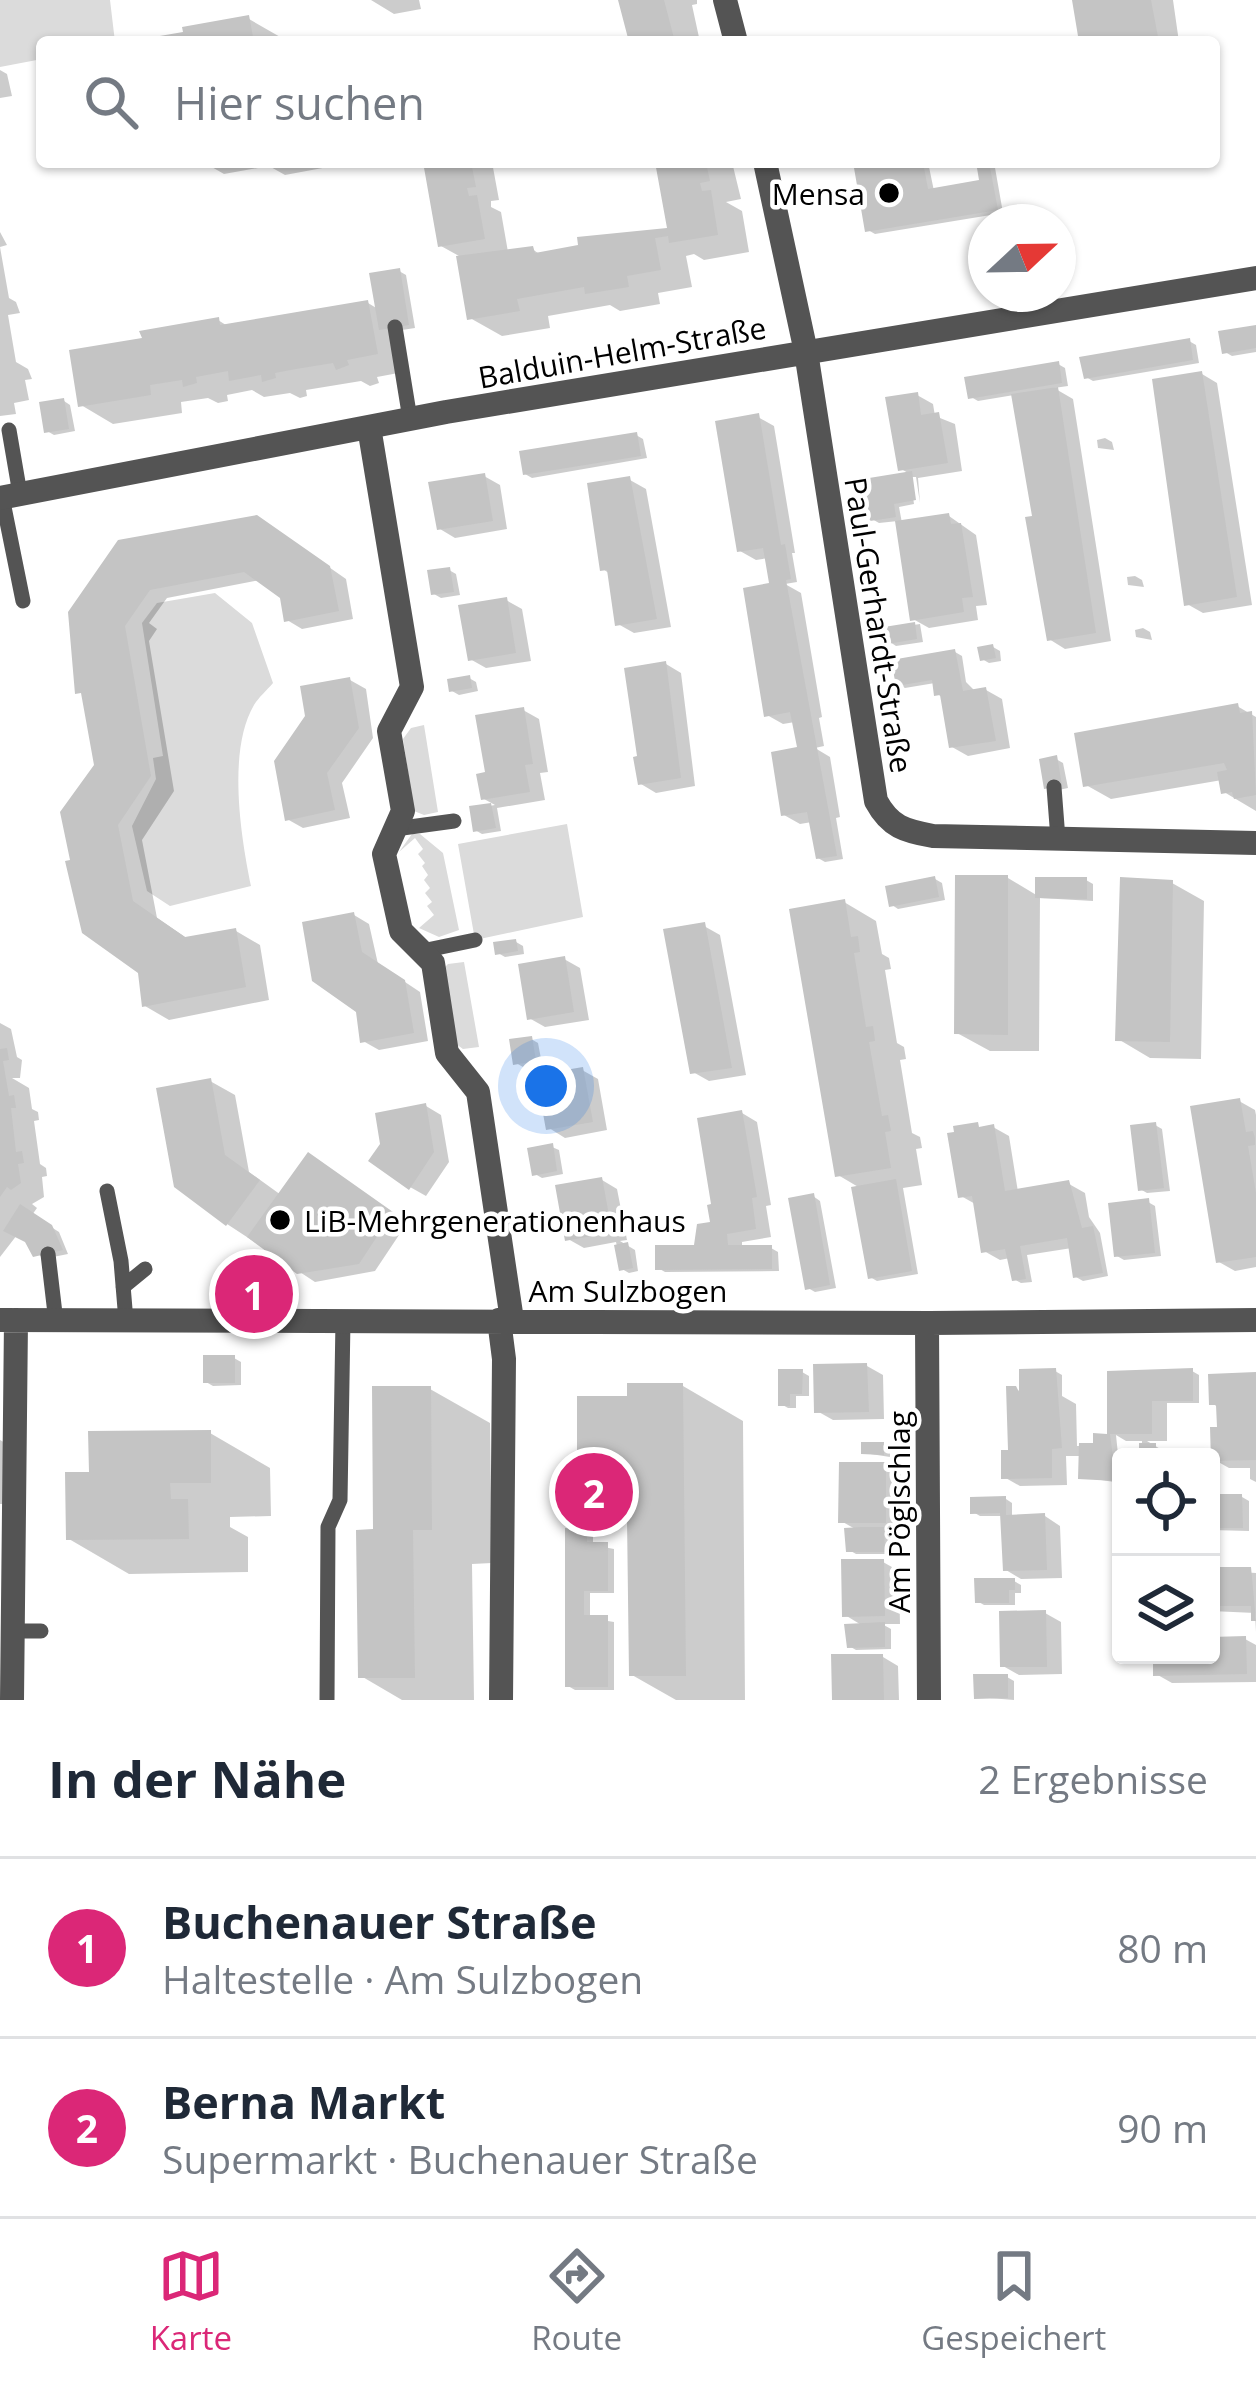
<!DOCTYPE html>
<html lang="de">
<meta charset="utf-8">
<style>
:root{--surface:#fff;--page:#f2f2f3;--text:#1f2937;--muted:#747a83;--line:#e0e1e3;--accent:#db2777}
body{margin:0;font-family:"Open Sans",sans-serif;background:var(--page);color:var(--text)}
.controls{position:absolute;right:36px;bottom:36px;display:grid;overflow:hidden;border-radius:12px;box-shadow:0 3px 9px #0004}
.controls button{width:108px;height:108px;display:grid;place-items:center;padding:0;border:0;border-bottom:3px solid var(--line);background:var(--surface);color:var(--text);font:60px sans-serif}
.compass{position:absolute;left:968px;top:204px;width:108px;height:108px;border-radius:50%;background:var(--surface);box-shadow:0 3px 9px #0004;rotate:68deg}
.you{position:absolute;left:546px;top:1086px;width:42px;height:42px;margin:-30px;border:9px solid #fff;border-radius:50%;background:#1a73e8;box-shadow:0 0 0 18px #1a73e833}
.badge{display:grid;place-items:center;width:78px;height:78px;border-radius:50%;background:var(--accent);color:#fff;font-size:39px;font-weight:700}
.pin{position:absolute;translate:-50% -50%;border:6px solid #fff;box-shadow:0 3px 12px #0006}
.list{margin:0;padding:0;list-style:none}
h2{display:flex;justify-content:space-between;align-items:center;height:156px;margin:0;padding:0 48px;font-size:51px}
h2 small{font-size:39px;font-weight:400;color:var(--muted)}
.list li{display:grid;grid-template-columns:78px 1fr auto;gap:36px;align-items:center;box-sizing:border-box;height:180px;padding:0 48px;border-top:3px solid var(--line)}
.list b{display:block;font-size:45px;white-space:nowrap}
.list p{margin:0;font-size:39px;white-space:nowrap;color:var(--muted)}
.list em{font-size:39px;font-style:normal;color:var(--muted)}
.icon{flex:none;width:66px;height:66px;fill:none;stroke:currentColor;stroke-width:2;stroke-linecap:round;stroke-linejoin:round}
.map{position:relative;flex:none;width:1256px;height:1700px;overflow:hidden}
.search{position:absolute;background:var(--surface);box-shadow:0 3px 9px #0004;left:36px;right:36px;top:36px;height:132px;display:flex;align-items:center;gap:30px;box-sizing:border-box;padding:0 42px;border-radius:12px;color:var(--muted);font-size:45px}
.sheet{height:516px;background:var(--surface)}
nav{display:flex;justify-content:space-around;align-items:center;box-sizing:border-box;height:168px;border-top:3px solid var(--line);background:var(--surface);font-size:33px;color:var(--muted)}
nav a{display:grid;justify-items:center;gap:6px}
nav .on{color:var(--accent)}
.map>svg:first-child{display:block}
.green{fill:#dbdbdb}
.shadow{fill:#0003}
.building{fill:#c4c4c4}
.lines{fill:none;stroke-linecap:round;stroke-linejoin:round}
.service{stroke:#545454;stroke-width:15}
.minor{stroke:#545454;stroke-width:24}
.tree{fill:#8e8e8e}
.poi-dot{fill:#000;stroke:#fff;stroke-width:4.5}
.labels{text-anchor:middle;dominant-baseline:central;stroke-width:9;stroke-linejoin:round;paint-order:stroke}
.poi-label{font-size:30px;fill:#000;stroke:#fff;text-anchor:end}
.street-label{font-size:30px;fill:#000;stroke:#fff}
</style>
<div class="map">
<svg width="1256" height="1700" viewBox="0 0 1256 1700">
<rect width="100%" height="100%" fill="#fff"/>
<!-- green -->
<path class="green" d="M0,0H110L115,42H42V59L0,67Z
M215,593L252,623L273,683C267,690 259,697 254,705C227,751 241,837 251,886L170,906L147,891L132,826L156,779L153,758L163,756L142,623L157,603Z
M424,725L438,812L424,815L414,811L403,739L411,728Z
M567,824L583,917L475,940L458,844Z
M412,834H420L443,853L459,930L439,937L419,928L434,915L427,906L432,902L425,893L430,888L424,880L428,875L422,866L425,863L418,854L423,849L415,838L399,852Z
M464,962L479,1047L463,1049L456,1044L443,969L448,964Z"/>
<!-- shadow -->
<path class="shadow" d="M371,0H419L421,9L394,14Z
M620,0H697V4L692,5L700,42H631Z
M1075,0H1173L1179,42H1082Z
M249,19L289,42H152Z
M0,70L7,74L12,96L0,98Z
M203,162H327L328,167L285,175L269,166L224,174Z
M426,162H492L499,200L491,201V207L501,212L508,252L532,249L541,255L670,231L660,162H732L741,199L726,202L742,211L749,252L704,260L694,254L686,256L692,287L658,293L660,304L620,311L610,305L548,316L550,328L502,336L470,318L459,256L441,246Z
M857,162H928L934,191L982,182L979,162H994L1003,213L875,234L868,230Z
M0,232L7,245L0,247L9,298L16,302L20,313L8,315L16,362L28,369L32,379L25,380L29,400L14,403L16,414L0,416Z
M399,271L406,275L415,328L402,330L409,371L377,377L379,383L370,386L361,381L306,390L307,396L300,398L290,393L264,397L252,390L227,395L228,401L218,403L208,398L181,402L182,413L113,424L81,405L146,341L218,320L229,327L368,303L378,309Z
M1256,328V352L1232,356L1225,352Z
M1189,341L1196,345L1199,363L1093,381L1086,377Z
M1058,364L1065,368L1068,386L1054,388L1073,399L1111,641L1065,649L1049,639L1035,519L1014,395L978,401L971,397Z
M1202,374L1217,383L1252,605L1203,613L1187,604Z
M917,395L933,404L935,416L955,424L962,471L918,478L920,503L916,477H910L914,504L899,507L902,523L949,516L976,535L987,605L976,606L978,620L929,628L913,619L898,521L879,523L872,519L910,474L901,469Z
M64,401L70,405L75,431L54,435L47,431Z
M758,417L774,426L795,553H792L797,582L785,584L801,593L822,717L819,718L824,746L815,748L830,757L840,817L836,818L843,859L825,862L818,858L812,822L800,824L784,815L806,749L795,722L783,724L767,715L779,585L768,558L756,560L740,551Z
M636,435L643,439L647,458L532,478L525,474Z
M1105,438L1112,442L1114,450L1098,448L1097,440Z
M484,476L500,485L507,529L455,538L440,529Z
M630,480L646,489L671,627L634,633L618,624L610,574L603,569Z
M273,528L346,579L353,619L302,629L287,620L282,596L260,580L167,598L149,623L157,629L149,641L174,791L142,840L157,918L188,939L236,931L260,945L269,1000L169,1020L145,1006L141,971L73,862L97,766L71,613Z
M449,570L456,574L460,595L441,598L434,594Z
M1135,576L1142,580L1144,587L1128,585L1127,577Z
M506,600L522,609L531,661L486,668L470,659Z
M920,624L923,642L896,646L890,642L887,629Z
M1143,628L1150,632L1152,640L1136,637L1135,630Z
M993,647L1000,651L1001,661L989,663L982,659Z
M955,652L962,656L966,682L976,692L986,690L1002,699L1010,748L968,756L952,747L944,698L937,694L935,683L905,688L898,684Z
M666,664L681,673L695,786L656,793L641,784V758Z
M469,678L476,682L478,691L459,695L452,691Z
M350,680L366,689L373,738L342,783L350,818L303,828L287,819Z
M1237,706L1256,717V811L1224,792L1222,780L1111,799L1086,785Z
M523,710L539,719L548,772L540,773L545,800L497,808L501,831L482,834L475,830L472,809L495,805L484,799L489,775Z
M1056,759L1063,763L1068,788L1054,791Z
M1008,878L1038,896L1086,880L1093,884V901L1040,898L1039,1051H990L957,1033Z
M935,879L942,883L945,900L898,909L892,905Z
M1172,883L1204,901L1201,1059L1150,1058L1118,1039Z
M844,902L876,921L882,954L889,958L891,969L885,970L897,1043L904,1047L906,1059L900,1060L912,1133L920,1137L922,1148L916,1149L922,1185L903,1188L918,1274L877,1281L870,1277L860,1188L838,1175Z
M354,915L369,924L378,964L420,992L428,1041L379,1050L363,1041Z
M704,926L720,935L746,1075L709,1081L693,1072Z
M516,942L523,946L524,954L505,957L498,953Z
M564,959L580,968L589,1020L545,1027L529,1018Z
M0,1023L11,1029L17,1057L22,1060L20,1078H12L29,1088L32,1109L38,1112L39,1120L34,1121L40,1164L46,1168L47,1176L42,1177L44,1197L32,1204L37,1208L32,1215L59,1232L68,1254L43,1259L27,1240L17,1235L0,1257Z
M531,1039L538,1043L542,1064L523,1067L516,1063Z
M582,1070L598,1079L607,1130L565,1138L549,1128Z
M210,1081L235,1095L249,1172L281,1195L324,1165L407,1223L375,1271L315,1282L227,1224Z
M1239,1101L1255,1110L1256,1115V1267L1235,1271L1219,1262Z
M426,1106L441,1115L449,1162L426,1196L410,1187Z
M742,1113L757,1122L771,1205L766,1206L771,1237L742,1242V1248H771L778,1252L779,1271L665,1272L658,1268L697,1248L713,1225Z
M1155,1125L1162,1129L1170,1191L1147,1193L1140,1189Z
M993,1127L1009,1136L1018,1192L1069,1184L1085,1193L1089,1217L1100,1233L1108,1276L1083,1281L1076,1277L1072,1248L1027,1255L1032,1282L1021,1283L1014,1279L1010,1258L1000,1260L984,1251L977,1205L961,1196Z
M552,1147L559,1150L563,1174L542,1178L535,1174Z
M602,1180L617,1189L627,1240L620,1241L635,1250L638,1271L629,1273L622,1269L616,1242L584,1248L568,1239Z
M813,1196L820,1201L836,1288L815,1292L808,1288Z
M1148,1202L1155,1206L1161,1256L1124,1260L1117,1256Z
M234,1358L241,1362V1385L213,1386L206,1382Z
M867,1366L883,1375L884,1419L833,1420L817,1411Z
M1055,1371L1062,1375V1396L1076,1404L1077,1446H1096L1110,1437V1374L1192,1371L1199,1375V1403H1167V1441H1147L1162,1450V1457H1142V1441H1126L1116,1435L1121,1483L1081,1477L1082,1456H1066L1067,1485L1020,1486L1004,1477L1011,1453L1015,1389L1022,1392Z
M802,1372L809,1376V1396H796V1408H788L781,1404Z
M1256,1375V1482L1250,1479V1468H1229L1213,1459L1220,1430L1219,1408L1212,1403Z
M683,1386L743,1421L745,1700H676L632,1675L631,1520H615V1531H593V1545L614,1549V1593H590V1618L614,1622V1690H575L568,1686L580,1532L626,1399Z
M430,1389L490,1423L492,1563L472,1564L474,1700H402L361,1676Z
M210,1433L270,1468L271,1516L230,1517V1527L248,1537V1572L129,1574L69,1539L92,1475Z
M0,1440L25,1454L26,1504H0Z
M884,1445L890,1449V1457L864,1453Z
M885,1465L901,1474V1531H890L891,1554H856L849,1550L857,1530L841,1521Z
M1242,1497L1249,1501V1531L1211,1530V1510Z
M1006,1499L1012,1503V1517L1045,1516L1060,1526L1062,1578L1021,1579L1006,1570L1003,1516H980L973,1512Z
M883,1562L899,1571L900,1624H882L891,1629V1649L856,1650L849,1646L863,1626L845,1615Z
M1211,1570L1256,1573V1632L1255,1613L1211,1611Z
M1014,1581L1021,1585V1593H1015V1605H984L977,1601Z
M1045,1613L1061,1622L1062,1674L1019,1675L1003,1666Z
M1245,1639L1256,1645V1682L1172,1683L1156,1674V1655H1211V1640Z
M883,1657L898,1666L899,1700H835Z
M1007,1677L1014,1681V1700L977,1697Z"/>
<!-- building -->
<path class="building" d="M618,0H664L675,42H629Z
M1072,0H1151L1159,42H1079Z
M249,15L254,42H149L148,38L183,32L182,27Z
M423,162H471L476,187L467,188L469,196L477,195L485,239L438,247Z
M655,162H706L710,181L700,183L702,191L711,190L718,235L669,243L668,236L655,238L661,270L627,276L629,287L585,294L584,287L517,299L520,311L467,320L456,256L533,246L535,253L578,245L577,237L667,228Z
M853,162H923L928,189L979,180L976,162H989L998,210L865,232Z
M400,268L409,325L379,330L369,273Z
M368,300L378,354L347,360L349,365L336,370L333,363L296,369L275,373L276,378L262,382L261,375L229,381L228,371L196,377L197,383L183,387L182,380L150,385L151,395L78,407L69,350L142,338L139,331L219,317L220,325Z
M1256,325V348L1222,354L1218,331Z
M1190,338L1193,360L1084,379L1079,357Z
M1059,361L1062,383L968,399L964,377Z
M1202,371L1237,597L1184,606L1152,379Z
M1058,387L1096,633L1047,641L1025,517L1032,516L1011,394Z
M918,392L921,415L939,412L948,463L898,471L885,397Z
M64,398L69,429L44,433L39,402Z
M759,413L781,545L785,544L791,579L786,580L837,856L816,859L807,812L781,816L771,752L797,747L790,712L764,717L743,588L769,583L763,548L737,552L715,421Z
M637,432L641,456L523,475L519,451Z
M912,471L916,500L894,504L896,517L870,521L863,479Z
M485,473L493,521L437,530L428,482Z
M630,476L657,619L615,626L607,570L600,571L587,483Z
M949,513L951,524L961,523L973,597L962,598L964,612L910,621L895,521Z
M257,515L330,566L339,611L284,622L280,598L244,572L150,590L125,626L151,776L118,825L133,901L185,937L236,928L246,987L142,1007L138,973L82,933L65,861L70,860L60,812L94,765L81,693L75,694L68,612L118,540Z
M450,567L454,592L431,595L427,570Z
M507,597L516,653L468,661L458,605Z
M915,622L917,639L887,644L884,627Z
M993,644L996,658L980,661L977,647Z
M955,649L963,691L986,687L996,741L949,748L940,695L934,696L932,680L896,686L891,660Z
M666,661L681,778L638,785L633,757L637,756L624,668Z
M470,675L472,688L449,692L447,679Z
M350,677L359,728L327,773L335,810L285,821L274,761L305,716L300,686Z
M1238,703L1240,713L1252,711L1256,795L1234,799L1232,792L1221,794L1217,772L1227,770L1224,763L1083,787L1074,733Z
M524,707L533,764L525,765L530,792L481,800L476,774L485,772L475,715Z
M1057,755L1062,786L1044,789L1039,759Z
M491,803L496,828L473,832L469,806Z
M955,875H1008V1035L954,1034Z
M935,876L939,897L889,907L885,886Z
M1035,877H1087V899L1035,898Z
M1120,877L1173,880L1170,1042L1115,1041Z
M845,899L851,937L858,936L860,952L854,953L866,1027L873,1026L875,1041L869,1042L882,1116L888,1115L891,1131L885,1132L891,1168L835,1177L789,909Z
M354,912L362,952L405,980L414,1033L360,1043L356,1012L312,981L302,922Z
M705,922L732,1068L690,1074L663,929Z
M516,939L518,951L495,955L493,942Z
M565,956L574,1012L527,1020L518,964Z
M532,1036L536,1061L513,1065L509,1039Z
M7,1048L9,1060L3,1061L9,1096L14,1095L16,1108H11L16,1152L22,1151L24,1163L18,1164L21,1183L11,1190L7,1187L0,1197V1049Z
M583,1067L593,1122L546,1130L536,1075Z
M211,1078L225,1155L260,1180L226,1226L174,1187L156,1088Z
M1240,1098L1246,1132L1253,1131L1255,1138V1145L1248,1146L1256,1193V1257L1216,1263L1190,1106Z
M426,1103L434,1152L409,1190L368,1161L380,1144L375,1113Z
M742,1110L757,1197L752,1198L756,1229L727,1234L728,1245H772V1269L655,1270V1245H694L697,1224L710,1222L707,1205L711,1204L697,1118Z
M978,1122L979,1127L994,1124L1005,1191L1069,1180L1082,1228L1093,1226L1103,1273L1073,1278L1067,1238L1020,1246L1026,1279L1012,1281L1005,1249L981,1253L972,1196L958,1198L947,1133L954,1132L953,1126Z
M1156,1122L1164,1188L1138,1191L1130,1125Z
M553,1143L557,1171L532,1176L527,1148Z
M308,1152L393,1212L359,1264L297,1274L247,1237Z
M602,1177L612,1232L565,1241L555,1185Z
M896,1179L912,1271L868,1279L851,1187Z
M814,1193L830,1285L805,1290L788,1198Z
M1149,1198L1155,1253L1114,1257L1108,1203Z
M20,1204L52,1225L63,1250L33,1257L25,1242L3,1231Z
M628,1242L633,1268L619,1271L614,1245Z
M203,1355H235V1383H203Z
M867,1363L869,1412L814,1413L813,1364Z
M1056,1368L1062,1448L1052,1449V1478L1001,1479V1450H1008L1006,1386H1016L1019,1392V1369Z
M1193,1368V1401H1152V1434H1110L1116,1481L1078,1479L1079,1443H1093V1433L1107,1434V1371Z
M778,1369H803L802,1394H790V1406H778Z
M1256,1372V1460L1211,1461L1210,1427H1217L1216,1405H1209L1208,1374Z
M627,1383H683L686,1676H629L627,1518H609V1529H587V1542H608V1591H584V1615H608V1687H565V1528L577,1529V1396H627Z
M372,1386H431L432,1530H413L415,1678H358L356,1530L373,1529Z
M211,1430V1483H170L171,1499H188L189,1539L66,1540L65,1472H89L88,1431Z
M861,1442H884V1455L861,1454Z
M1139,1443H1156V1457H1139Z
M839,1462H886V1523H838Z
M1211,1494H1242L1243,1528H1211Z
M1006,1496V1515L1045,1513L1047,1570L1003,1571L1000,1513L970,1514V1497Z
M862,1527H884L885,1552H846L844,1528Z
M841,1559H884L885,1616L842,1617Z
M1211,1567H1251L1256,1621H1251V1606H1211Z
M974,1578H1015V1590H1009V1603H975Z
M1046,1610L1047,1667H1000L999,1611Z
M885,1622V1647L847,1648L844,1624Z
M1246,1636L1247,1674L1153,1676V1655H1211V1637Z
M831,1654H883L884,1700H832Z
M973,1674H1008V1698L974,1699Z"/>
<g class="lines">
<!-- service -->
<path class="service" d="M395,327L410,419
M9,430L20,494
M2,497L23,601
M1054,787L1058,839
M395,829L454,821
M422,951L475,940
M107,1191L121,1261L126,1321
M48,1254L56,1322
M123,1287L145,1269
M12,1631H41
M327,1700L328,1527L340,1500L343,1320"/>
<!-- minor -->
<path class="minor" d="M725,0L736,42
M765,162L806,352L876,801C890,827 905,831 933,836L1256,843
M369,427L412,687L389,731L403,811L384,854L401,931L433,963L447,1053L478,1092L512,1320
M0,498L446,412L1256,278
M0,1320L930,1323L1256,1320
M499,1320L504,1359L501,1700
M927,1323L929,1700
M12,1700L16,1320"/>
</g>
<!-- trees -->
<g class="tree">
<circle cx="236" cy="1286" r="10"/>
<circle cx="263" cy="1287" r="10"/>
</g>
<!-- markers -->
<g class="poi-dot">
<circle cx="889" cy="193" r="12"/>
<circle cx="280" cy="1220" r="12"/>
</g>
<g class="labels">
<!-- poi labels -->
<g class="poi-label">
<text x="865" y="193">Mensa</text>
<text x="304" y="1220" text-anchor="start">LiB-Mehrgenerationenhaus</text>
</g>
<!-- street labels -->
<g class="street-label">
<text transform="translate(622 352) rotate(-10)">Balduin-Helm-Straße</text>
<text transform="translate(879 625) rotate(81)">Paul-Gerhardt-Straße</text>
<text x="628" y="1290">Am Sulzbogen</text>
<text transform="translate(898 1512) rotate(-90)">Am Pöglschlag</text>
</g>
</g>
</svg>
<div class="controls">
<button><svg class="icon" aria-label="locate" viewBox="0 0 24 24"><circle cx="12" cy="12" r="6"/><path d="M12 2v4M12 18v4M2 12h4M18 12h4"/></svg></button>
<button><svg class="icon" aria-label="layers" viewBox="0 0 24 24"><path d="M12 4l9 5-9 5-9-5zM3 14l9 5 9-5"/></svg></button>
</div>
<svg class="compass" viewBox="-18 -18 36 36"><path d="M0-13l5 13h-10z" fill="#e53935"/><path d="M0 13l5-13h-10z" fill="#747a83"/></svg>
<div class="you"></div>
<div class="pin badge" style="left:254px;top:1294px">1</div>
<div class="pin badge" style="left:594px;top:1492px">2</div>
<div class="search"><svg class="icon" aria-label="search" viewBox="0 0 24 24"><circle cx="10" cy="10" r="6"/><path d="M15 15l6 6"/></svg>Hier suchen</div>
</div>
<section class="sheet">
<h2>In der Nähe<small>2 Ergebnisse</small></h2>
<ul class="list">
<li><span class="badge">1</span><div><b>Buchenauer Straße</b><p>Haltestelle · Am Sulzbogen</p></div><em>80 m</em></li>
<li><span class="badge">2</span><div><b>Berna Markt</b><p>Supermarkt · Buchenauer Straße</p></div><em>90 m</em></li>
</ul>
</section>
<nav>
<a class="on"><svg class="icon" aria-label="map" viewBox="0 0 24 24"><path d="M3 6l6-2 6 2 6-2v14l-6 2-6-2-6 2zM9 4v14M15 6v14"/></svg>Karte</a>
<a><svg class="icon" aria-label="directions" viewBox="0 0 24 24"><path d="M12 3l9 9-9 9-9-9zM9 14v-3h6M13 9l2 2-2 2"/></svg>Route</a>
<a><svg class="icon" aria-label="saved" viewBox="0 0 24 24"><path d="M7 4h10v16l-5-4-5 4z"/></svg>Gespeichert</a>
</nav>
